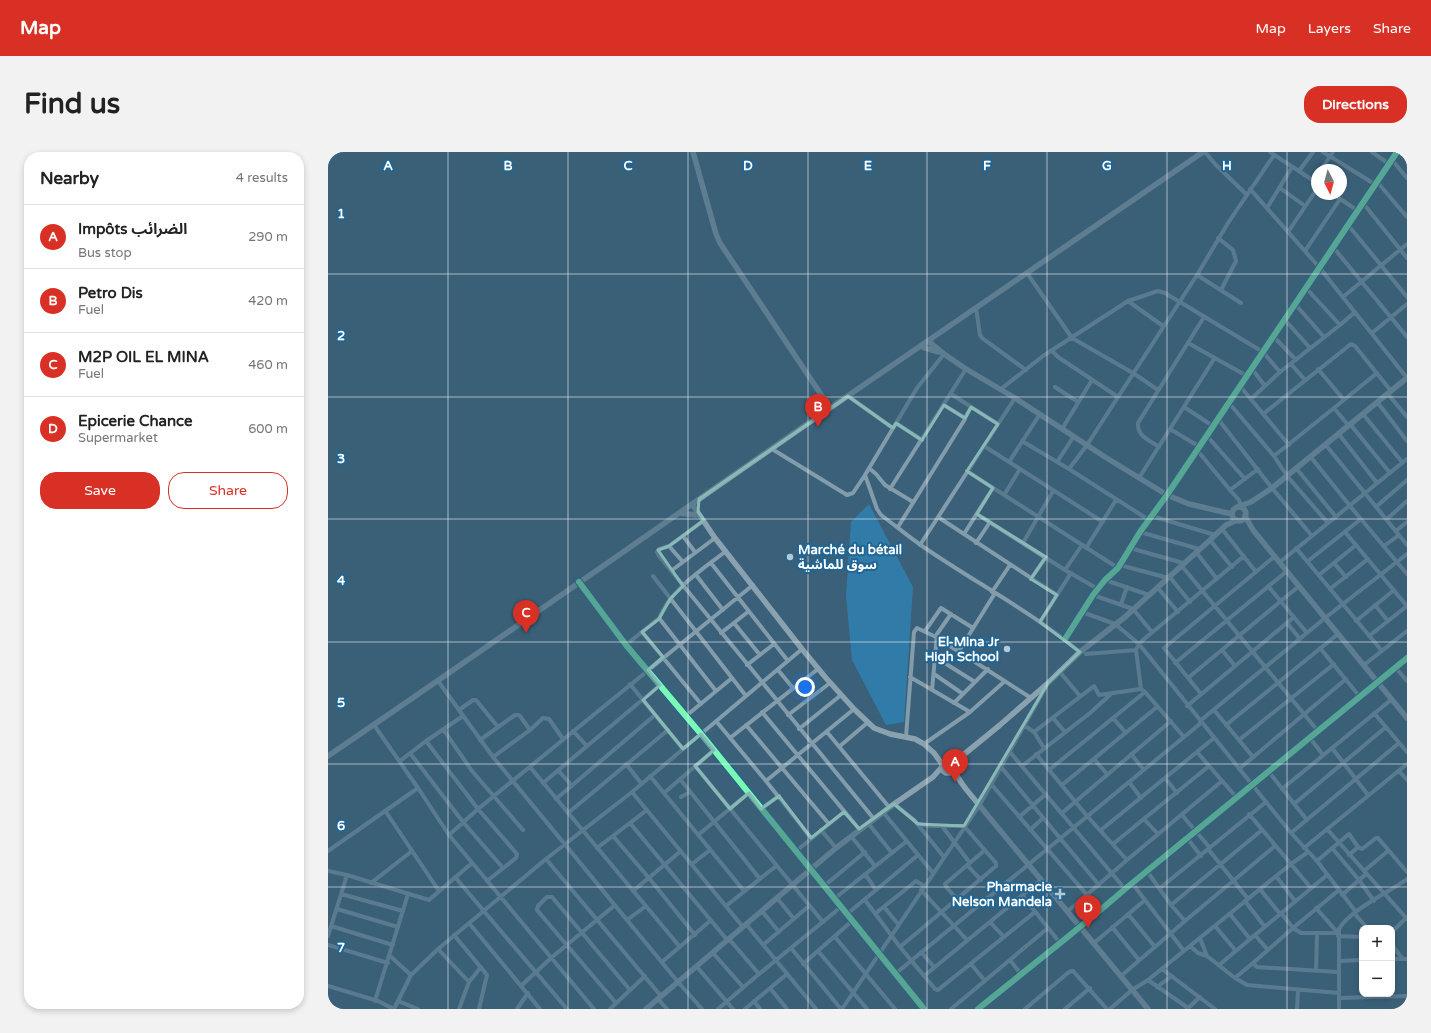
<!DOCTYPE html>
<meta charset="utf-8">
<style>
:root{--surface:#fff;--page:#f2f2f2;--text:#222;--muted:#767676;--line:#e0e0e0;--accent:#d93025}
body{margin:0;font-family:"Varela Round","Noto Sans Arabic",sans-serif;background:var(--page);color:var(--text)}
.controls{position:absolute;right:12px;bottom:12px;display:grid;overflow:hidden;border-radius:8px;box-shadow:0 2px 6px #0003}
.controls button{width:36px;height:36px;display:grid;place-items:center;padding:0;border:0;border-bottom:1px solid var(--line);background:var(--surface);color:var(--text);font:20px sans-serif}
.compass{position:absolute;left:983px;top:12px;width:36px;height:36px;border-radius:50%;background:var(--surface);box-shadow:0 2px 6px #0003;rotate:174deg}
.you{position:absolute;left:477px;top:535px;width:14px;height:14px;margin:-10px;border:3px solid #fff;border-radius:50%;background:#1a73e8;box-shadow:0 0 0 6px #1a73e833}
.badge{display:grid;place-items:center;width:26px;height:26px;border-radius:50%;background:var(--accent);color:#fff;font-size:13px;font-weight:700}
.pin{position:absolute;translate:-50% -33px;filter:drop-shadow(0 1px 2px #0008)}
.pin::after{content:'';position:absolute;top:21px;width:14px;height:12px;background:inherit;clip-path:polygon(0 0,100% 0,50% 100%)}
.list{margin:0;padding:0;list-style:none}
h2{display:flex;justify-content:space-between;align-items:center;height:52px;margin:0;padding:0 16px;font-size:17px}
h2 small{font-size:13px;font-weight:400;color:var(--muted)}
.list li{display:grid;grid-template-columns:26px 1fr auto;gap:12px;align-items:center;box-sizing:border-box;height:64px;padding:0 16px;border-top:1px solid var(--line)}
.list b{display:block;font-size:15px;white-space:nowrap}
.list p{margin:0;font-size:13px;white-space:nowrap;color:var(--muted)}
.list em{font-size:13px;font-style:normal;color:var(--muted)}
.actions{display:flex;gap:8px;padding:12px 16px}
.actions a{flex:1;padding:9px 0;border:1px solid var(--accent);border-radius:16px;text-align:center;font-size:14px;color:var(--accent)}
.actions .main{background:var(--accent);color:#fff}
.map{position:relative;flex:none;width:1079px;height:857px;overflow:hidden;border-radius:16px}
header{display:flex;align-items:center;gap:24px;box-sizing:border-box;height:56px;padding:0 20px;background:var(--accent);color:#fff}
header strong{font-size:19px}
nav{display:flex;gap:22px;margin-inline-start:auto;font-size:14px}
.intro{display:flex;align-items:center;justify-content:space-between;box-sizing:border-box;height:96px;padding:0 24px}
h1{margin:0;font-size:28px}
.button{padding:10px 18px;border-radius:16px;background:var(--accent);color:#fff;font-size:14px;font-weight:700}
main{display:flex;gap:24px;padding:0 24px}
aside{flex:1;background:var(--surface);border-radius:16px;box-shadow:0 2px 6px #0003}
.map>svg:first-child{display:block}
.green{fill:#317ba8}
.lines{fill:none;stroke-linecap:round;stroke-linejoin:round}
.street{stroke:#829cac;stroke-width:4}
.secondary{stroke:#8aa1b0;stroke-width:5.5}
.cycleway-casing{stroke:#206594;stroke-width:8}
.cycleway{stroke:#7af9b4;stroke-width:6}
.marked{fill:none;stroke:#87bab6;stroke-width:3;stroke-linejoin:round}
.grid{fill:none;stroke:#fff;stroke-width:1;stroke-opacity:0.55}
.poi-dot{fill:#bac7d0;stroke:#206594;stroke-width:1.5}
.labels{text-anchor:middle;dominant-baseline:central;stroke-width:4;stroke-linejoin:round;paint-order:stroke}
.poi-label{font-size:13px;font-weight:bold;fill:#fff;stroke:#206594;text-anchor:end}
.grid-label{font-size:13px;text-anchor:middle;font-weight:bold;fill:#fff;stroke:#206594;stroke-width:4;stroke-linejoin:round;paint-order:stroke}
</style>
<header>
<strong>Map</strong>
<nav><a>Map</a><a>Layers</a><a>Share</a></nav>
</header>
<div class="intro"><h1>Find us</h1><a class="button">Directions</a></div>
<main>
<aside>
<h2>Nearby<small>4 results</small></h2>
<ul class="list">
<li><span class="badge">A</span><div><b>Impôts الضرائب</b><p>Bus stop</p></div><em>290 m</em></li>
<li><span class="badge">B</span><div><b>Petro Dis</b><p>Fuel</p></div><em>420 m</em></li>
<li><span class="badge">C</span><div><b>M2P OIL EL MINA</b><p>Fuel</p></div><em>460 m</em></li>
<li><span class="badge">D</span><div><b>Epicerie Chance</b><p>Supermarket</p></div><em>600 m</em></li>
</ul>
<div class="actions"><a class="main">Save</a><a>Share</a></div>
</aside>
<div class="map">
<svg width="1079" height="857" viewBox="0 0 1079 857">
<rect width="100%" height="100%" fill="#3b6079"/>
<!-- green -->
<path class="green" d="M541,352L585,435L576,570L558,573L524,508L518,444L523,370Z"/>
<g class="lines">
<!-- street -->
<path class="street" d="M877,0L887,12L918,42
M942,0L989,31
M995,0L1048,33
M1044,0L1061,12
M1064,8L1079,26
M993,18L1005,0
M971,19L985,0
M985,29L989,24
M1050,31L1079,65
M952,36L977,54
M922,37L991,115L1079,226
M1005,42L1030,59
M1035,51L1079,106
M939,56L964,15
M1020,73L1079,145
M960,80L989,37
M890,86L905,98L908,109L893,138
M1005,95L1079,185
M977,99L1012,47
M699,121L744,186L805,221L830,238
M869,123L913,151
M978,136L1012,173L1027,160
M1015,145L1079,92
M800,149L835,174
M967,152L996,185
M648,156L652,183L654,186L698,218
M957,168L982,196
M1044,181L1079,152
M946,185L968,208
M860,191L919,224
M724,199L730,205L790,245
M963,212L977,228
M924,217L937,234
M990,217L1016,248
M912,234L961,293
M727,235L750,250
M673,237L715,204L800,149L830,139L837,141L935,200L952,220
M623,242L670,272
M1060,242L1079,265
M520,244L565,276
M923,247L952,220L1012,173
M901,251L946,304L959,324L1000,371
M1050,251L1079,289
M856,255L885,274
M1006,256L1049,221
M935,262L1023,192L1027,194L1063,239
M1035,262L1074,310
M637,266L643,255
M890,267L944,336L984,384
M568,271L594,288
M1022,272L1062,321
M734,277L764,228
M842,277L872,295
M1010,281L1049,331
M879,284L917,327
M694,289L741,317L821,368
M997,292L1079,393
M656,294L775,370
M831,295C821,288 809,284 810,271L876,165
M444,297L519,343L525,341L537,323L549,357L553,363C568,374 582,386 597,396C648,431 704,460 752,500
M869,298L902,338
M946,304L1006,256L1020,273
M982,304L1022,354L1079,422
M681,310L712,262
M729,310L746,284
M541,316L548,322L557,333L585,350
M968,316L1008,365
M741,317L759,293L869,123L900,71L946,3
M639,319L790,416
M537,323L589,236L616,202
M811,326L886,207
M562,337L638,217
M676,343L692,317
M913,354L911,348L902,338L930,317
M1049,354L1079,328
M649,362L737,418L770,437
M824,364L887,383
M610,365L729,443
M1059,367L1079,349
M375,369L341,394L331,397L329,400L331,404L546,667
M570,375L637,267V266L616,253
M894,377L928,420
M1068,379L1079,370
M812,380L871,397
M1017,380L1079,454
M636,382L665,336
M355,384L367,400
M882,388L904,415
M648,391L662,370
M695,391L725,339
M592,393L687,246
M341,394L355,410
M1056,394L1071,383
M758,396L788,348
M802,396L855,411
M968,396L1054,499
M868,400L889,427
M980,409L1033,367
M952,410L1079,307
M383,411L460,509
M1006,411L1018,425
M792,413L840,426
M853,413L990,579
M737,418L754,393
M343,419L387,386
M368,423L395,458
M991,423L1028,393
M325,424L418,544
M841,424L862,450
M703,427L718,405
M777,428L821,443
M940,434L979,481
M829,435L850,460
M1002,437L1040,407
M664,440L682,413
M765,443L805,457L824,480
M793,452L799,435
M1047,453L1060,469
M754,460L787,472L811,492L963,681L989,709L1028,760
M1028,469L1066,438
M712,470L743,421
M406,471L432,503
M959,471L972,487
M597,479L613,456L645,476
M314,480L373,552
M393,481L421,459
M1041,484L1079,454
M737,487L765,443L777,428L790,416L812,380L839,343L1069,0
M298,493L331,466
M992,496L1032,545
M894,498L907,514
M631,499L667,441
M758,502L808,498
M607,505L609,482L623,462
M847,511L959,419
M419,513L446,492
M1036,513L1079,479
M1067,515L1079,529
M450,518L465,536
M731,519L752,544
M606,522L635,542
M582,525L642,560
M860,526L971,434
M110,529L165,605L350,830L374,857
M302,532L355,597
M604,538L607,505L647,530
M388,539L331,466C343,437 374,418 398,399
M873,542L836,496L947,404
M626,551L660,517
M859,554L966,465
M131,558L145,548H148L170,575
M886,558L925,605
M434,560L531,677
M1046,561L1079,600
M460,563L502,531
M358,564L404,526
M725,566L737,580
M785,566L798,581
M388,569L438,629L483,686
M872,569L997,466L1079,402
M46,573L90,636L121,683L266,857
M418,573L501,672
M898,573L1010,482
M697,574L706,580L716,596
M115,577L144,619L195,678
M471,577L513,543
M245,579L259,594
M499,580L561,655
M706,580L766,534L771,543L813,537
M578,585L586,480L589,476L608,485L703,546
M856,585L817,540L813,537L808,498L811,492L815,488L916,404
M402,586L490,517
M982,586L995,603
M152,588L187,563H190L192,564L202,578
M911,588L1006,512
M98,589L150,657L189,702L188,706L159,729
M596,592L642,560L677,529
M512,594L539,571
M1004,596L1040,643
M682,600L797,737
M869,600L909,646
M82,601L135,670L175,716
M708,602L759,664L799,708
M803,602L816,618
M165,605L202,578L215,566L221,567L235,587
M766,607L779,622
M72,609L98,589L135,564
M298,612L313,631
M367,614L495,770
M694,614L762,561L783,542
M202,615L352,795
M673,615L771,733
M911,617L1018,527
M230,618L244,634
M721,618L817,540
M1071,619L1079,628
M941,620L979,668
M322,624L416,739
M837,626L849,641
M352,627L432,727
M438,629L526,557
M801,630L813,646
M215,631L332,533
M663,632L759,743
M734,633L829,555
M954,637L1064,547
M304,640L415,775
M336,641L386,598
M353,645L362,640
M228,647L327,563
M566,652L586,668L616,705
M966,652L1058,575
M433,657L451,644
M58,660L111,739
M555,660L605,721
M240,661L340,578
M734,661L843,569
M921,662L983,736
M854,663L882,696
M691,665L718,642
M816,667L830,682
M302,671L400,789
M540,671L564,701
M614,674L642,711
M999,677L1079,767
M493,678L508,696
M702,678L715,666
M773,678L886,586
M963,681L1071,591
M121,683L150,657L425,433
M370,683L421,641
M285,684L321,726L367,783
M523,684L547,714
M859,686L873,704
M785,692L881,614
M269,696L319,658
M976,696L1079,612
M1004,696L1031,728L1046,749
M881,698L920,747
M0,699L90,636
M467,700L516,660
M1021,703L1030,695
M218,707L333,844
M989,709L1021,682L1030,695L1034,697L1048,686H1050L1079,720
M364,712L382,698
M639,713L653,728
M0,719L19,723L101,748L144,711
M819,719L843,753L857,769
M1036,719L1060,699
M537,722L548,738
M948,724L967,749
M127,725L239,857
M43,731L84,699
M804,731L856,799
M496,734L537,700
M832,736L938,650
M932,737L952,762
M593,738L639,788
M305,739L353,699
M13,742L75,759
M694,743L732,791
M1014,743L1038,722
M449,746L466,767
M506,747L579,689
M629,747L619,736L617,732L657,698
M537,748L572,795L607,837L610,838L707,760
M917,749L937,775
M843,753L934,678
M398,754L448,714
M556,755L570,772
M988,756L1010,781
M9,757L70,775
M434,759L451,780
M739,760L799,708L894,629
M548,761L588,729L596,734
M953,761L965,776L973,781H1010
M1026,761L1039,776
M519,762L590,703
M800,762L827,795
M902,762L922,787
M299,768L318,754
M662,770L676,785
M141,771L212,857
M418,772L488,857
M3,774L65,793
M887,774L908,799
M784,775L811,808
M1064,780L1078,766
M126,783L159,823L151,857
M927,783L940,798
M0,784L19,723
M1010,784L1034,785
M507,785L567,857
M872,786L879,804
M401,787L431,822
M766,791L817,748
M0,793L60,811
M435,793L481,754
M1064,793L1074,806
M862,794L870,801L879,804L907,826L919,833L1011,841
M572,795L668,714V711L636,674H602L590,672
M463,796L513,857
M110,797L141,830
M490,799L539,857
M593,800L606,815
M385,801L415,835
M62,804L83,823
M1064,807H1079
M682,808L693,822
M1011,809L1034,808
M334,810L382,769
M475,812L524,769
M643,812L657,829
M891,813L999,723
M369,815L405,857
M834,817L887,857
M988,819L989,782
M1010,820L929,815L925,811L965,776L1011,738
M567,822L873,571
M596,824L713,728
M793,824L857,769L947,694
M907,826L925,811
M820,828L860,856
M194,833L223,806L287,753
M0,834L50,849L66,857
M829,835L844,824
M442,836L459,857
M1011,846L1079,844
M330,847L339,857
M47,849L80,742
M70,849L90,857
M426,849L432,857
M288,851L209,758L210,754L219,745H224L302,838
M66,857L83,823L110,797L218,707L304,640L474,497
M131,857L141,830L153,815
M189,857L200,841
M282,857L317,824
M390,857L431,822L513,755
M417,857L459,822
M514,857L651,654L719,533
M623,857L720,776
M650,857C699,817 749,779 797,737L1079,506
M697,857L741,820L745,819L779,857
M737,857L762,836
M782,857L804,838L820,828L963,712L980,700
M859,857L872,845
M969,857L970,838
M1011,857V777C1021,759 1061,740 1079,727"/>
<!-- secondary -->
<path class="secondary" d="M365,0L388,82L392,91L496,247L497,260
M600,189L616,202L638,217L687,246L777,305L839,343L861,352L904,362
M593,194L597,196L611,200
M364,352L387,386L474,497L498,526L526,557L546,576L562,582L587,587L596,592L606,601L614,612
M904 362a7 7 0 1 1 14 0a7 7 0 1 1-14 0Z
M909,355L923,350L944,336L1079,226
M351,361L368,363
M917,364L925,378L1079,566
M251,430L298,493L373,582L596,857
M0,604C169,489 336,371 505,254C628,169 752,85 875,0
M626,613L634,604L672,573L720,531L752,500L797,465L882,388L898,373L909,368
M625,618L622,621H618L614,618V612L618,609L624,611C626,614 625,617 627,620C631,628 636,635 642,642L820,857
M318,857L508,696L566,652L605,625L613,616"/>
<defs>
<path id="cycleway" d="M251,430L298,493L373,582L596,857
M737,487L765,443L777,428L790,416L812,380L839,343L1069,0
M650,857C699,817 749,779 797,737L1079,506"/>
</defs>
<!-- cycleway casing -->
<use href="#cycleway" class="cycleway-casing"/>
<!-- cycleway -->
<use href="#cycleway" class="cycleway"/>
</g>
<!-- marked area -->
<path d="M0 0H1079V857H0ZM520,244L565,276L568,271L594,288L616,253L637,266L643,255L670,272L639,319L665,336L649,362L718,405L703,427L729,443L712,470L752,500L720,531L636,674L590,672L566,652L531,677L516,660L483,686L451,644L433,657L421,641L402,657L367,614L386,598L373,582L355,597L315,548L332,533L320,518L335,505L314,480L331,467L342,447L355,434L330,398L341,394L376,368L370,360L371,347Z" fill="#3b6079" fill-opacity=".55" fill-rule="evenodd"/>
<path class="marked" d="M520,244L565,276L568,271L594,288L616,253L637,266L643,255L670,272L639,319L665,336L649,362L718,405L703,427L729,443L712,470L752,500L720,531L636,674L590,672L566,652L531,677L516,660L483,686L451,644L433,657L421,641L402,657L367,614L386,598L373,582L355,597L315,548L332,533L320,518L335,505L314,480L331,467L342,447L355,434L330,398L341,394L376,368L370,360L371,347Z"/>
<!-- grid -->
<path class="grid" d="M120,0V857M240,0V857M360,0V857M480,0V857M599,0V857M719,0V857M839,0V857M959,0V857M0,122H1079M0,245H1079M0,367H1079M0,490H1079M0,612H1079M0,735H1079"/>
<!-- markers -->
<g class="poi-dot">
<circle cx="462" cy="405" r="4"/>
<circle cx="679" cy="497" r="4"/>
<path d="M730 736h4v4h4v4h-4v4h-4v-4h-4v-4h4z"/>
</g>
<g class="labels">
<!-- poi labels -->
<g class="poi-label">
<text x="470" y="398" text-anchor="start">Marché du bétail<tspan x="470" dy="15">سوق للماشية</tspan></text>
<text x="671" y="490">El-Mina Jr<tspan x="671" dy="15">High School</tspan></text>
<text x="724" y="735">Pharmacie<tspan x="724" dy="15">Nelson Mandela</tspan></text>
</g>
</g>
<g class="grid-label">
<text x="60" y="18">A</text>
<text x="180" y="18">B</text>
<text x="300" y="18">C</text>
<text x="420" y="18">D</text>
<text x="540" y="18">E</text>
<text x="659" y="18">F</text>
<text x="779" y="18">G</text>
<text x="899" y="18">H</text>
<text x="13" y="66">1</text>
<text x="13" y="188">2</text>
<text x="13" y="311">3</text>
<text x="13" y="433">4</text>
<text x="13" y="555">5</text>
<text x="13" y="678">6</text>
<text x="13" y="800">7</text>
</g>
</svg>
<div class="controls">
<button>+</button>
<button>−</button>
</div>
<svg class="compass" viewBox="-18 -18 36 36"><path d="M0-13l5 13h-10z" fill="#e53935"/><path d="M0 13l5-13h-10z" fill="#767676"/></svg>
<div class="you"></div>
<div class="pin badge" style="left:627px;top:630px">A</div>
<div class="pin badge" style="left:490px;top:275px">B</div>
<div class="pin badge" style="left:198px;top:481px">C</div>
<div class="pin badge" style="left:760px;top:776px">D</div>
</div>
</main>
